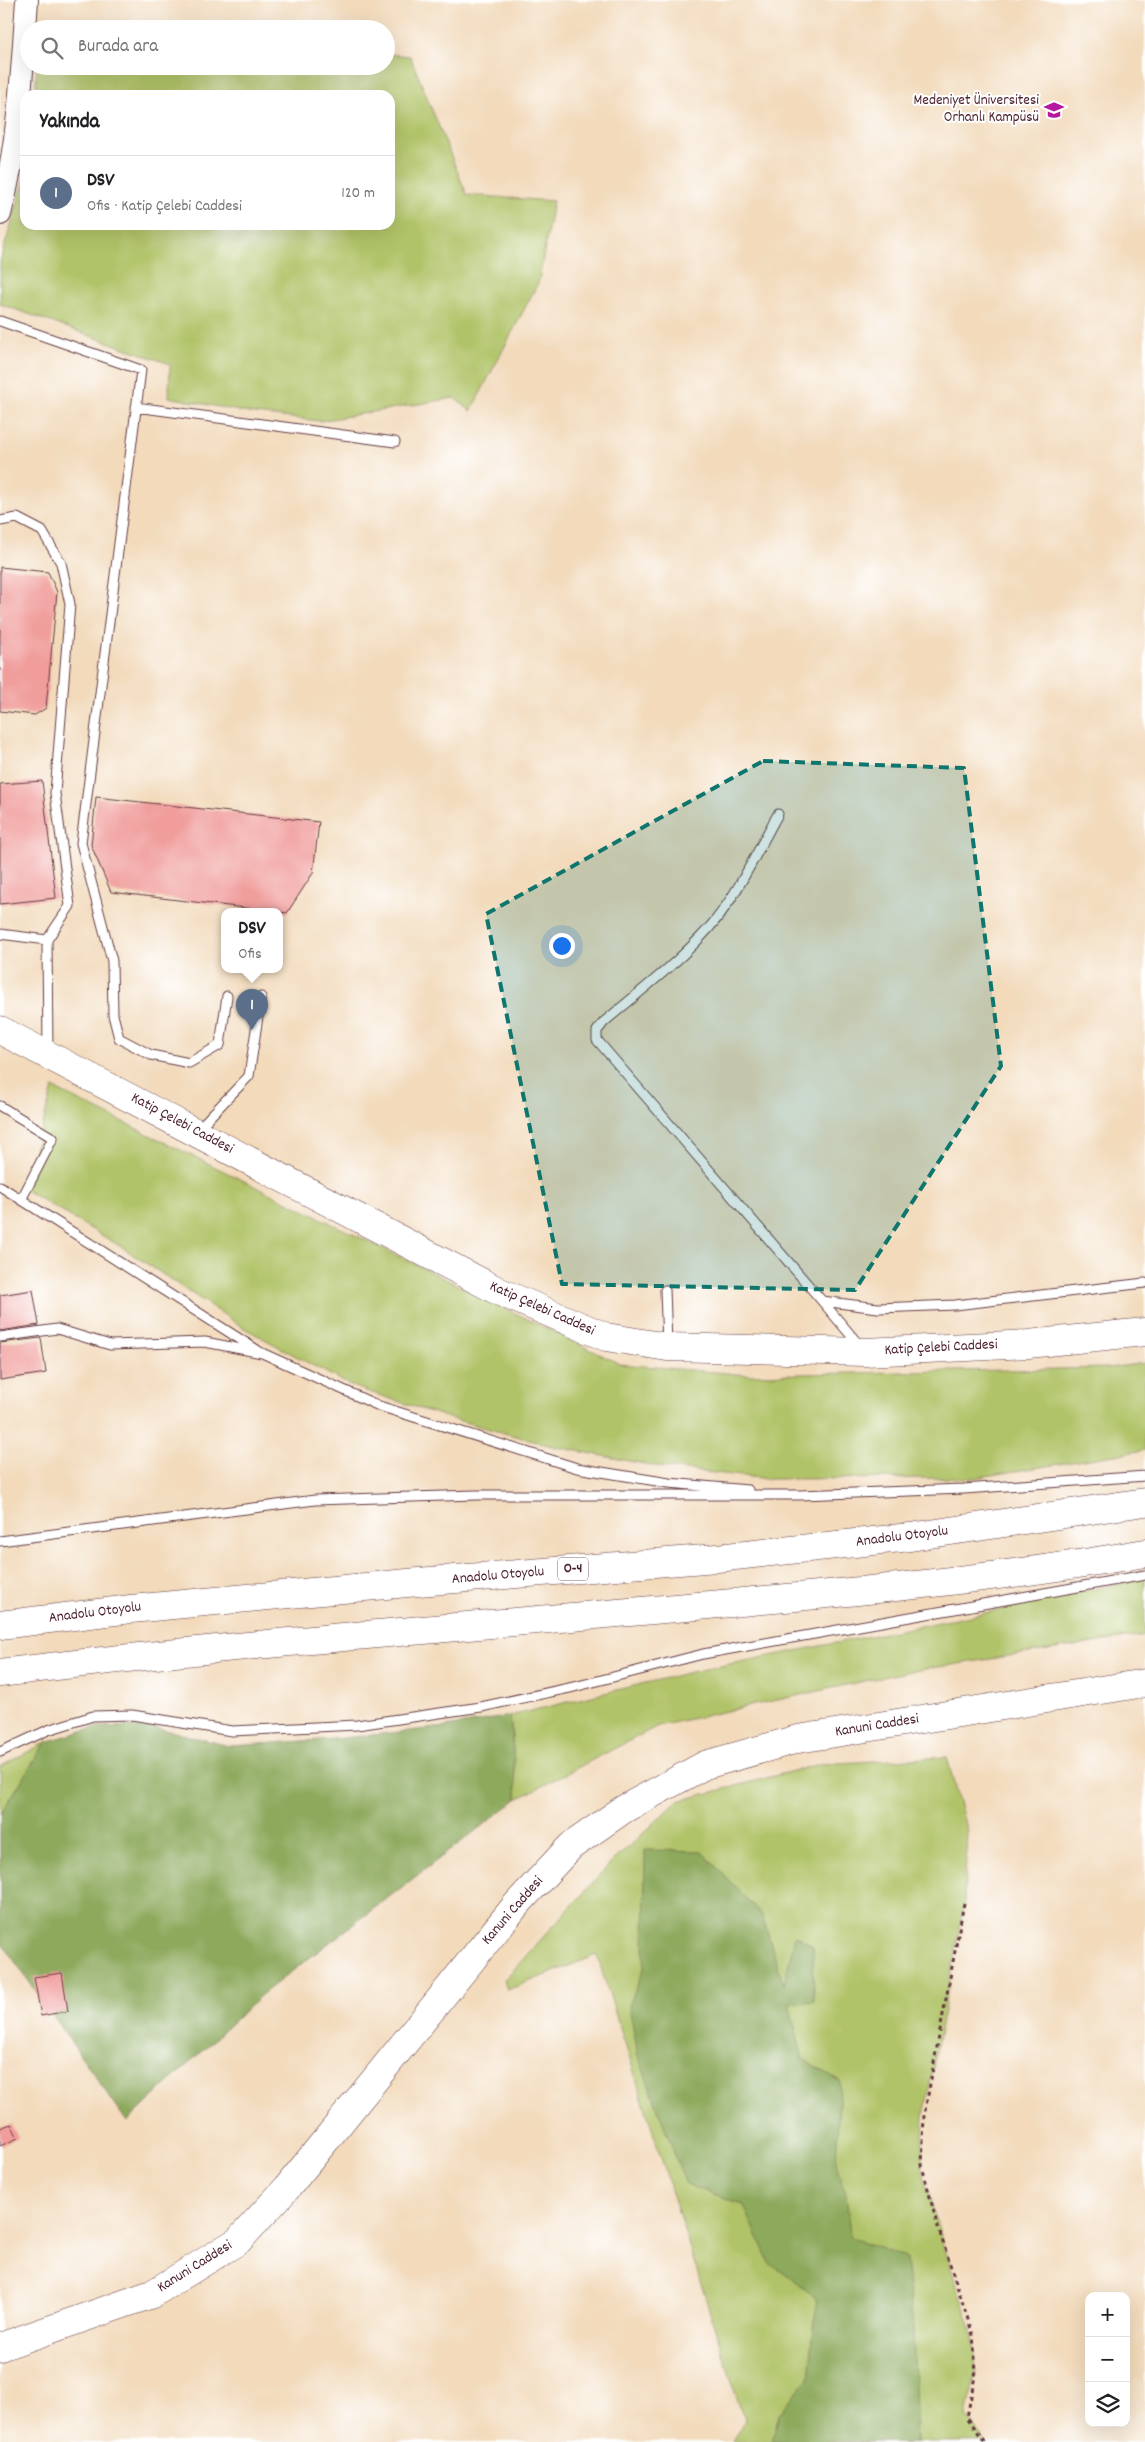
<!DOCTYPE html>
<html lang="tr">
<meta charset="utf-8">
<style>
:root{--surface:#fff;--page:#f2f2f2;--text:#202124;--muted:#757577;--line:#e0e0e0;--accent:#2563eb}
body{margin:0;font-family:Dekko,sans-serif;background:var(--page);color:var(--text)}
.controls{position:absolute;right:15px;bottom:15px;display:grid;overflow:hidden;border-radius:10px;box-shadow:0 5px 20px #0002}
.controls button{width:45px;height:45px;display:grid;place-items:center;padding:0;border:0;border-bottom:1px solid var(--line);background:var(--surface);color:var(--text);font:25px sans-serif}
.you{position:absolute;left:561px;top:945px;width:18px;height:18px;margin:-12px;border:4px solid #fff;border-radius:50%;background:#1a73e8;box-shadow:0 0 0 8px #1a73e833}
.badge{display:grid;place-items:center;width:32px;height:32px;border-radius:50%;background:var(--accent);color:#fff;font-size:16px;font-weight:700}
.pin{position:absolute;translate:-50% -41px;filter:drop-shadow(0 1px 2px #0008)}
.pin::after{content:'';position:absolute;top:26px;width:18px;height:15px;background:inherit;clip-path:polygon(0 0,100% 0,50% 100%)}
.popup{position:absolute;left:221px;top:908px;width:62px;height:65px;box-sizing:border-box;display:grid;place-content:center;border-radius:10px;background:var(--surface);filter:drop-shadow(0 1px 4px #0005);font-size:16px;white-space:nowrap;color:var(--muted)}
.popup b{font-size:19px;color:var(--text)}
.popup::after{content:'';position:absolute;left:50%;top:100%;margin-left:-10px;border:10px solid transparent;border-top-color:var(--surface)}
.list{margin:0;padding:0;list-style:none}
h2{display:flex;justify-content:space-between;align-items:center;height:65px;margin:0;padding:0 20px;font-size:21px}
h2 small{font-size:16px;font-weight:400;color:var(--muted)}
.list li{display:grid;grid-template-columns:32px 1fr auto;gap:15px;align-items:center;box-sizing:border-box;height:75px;padding:0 20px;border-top:1px solid var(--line)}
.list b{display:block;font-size:19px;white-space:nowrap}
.list p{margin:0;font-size:16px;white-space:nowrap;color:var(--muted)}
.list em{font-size:16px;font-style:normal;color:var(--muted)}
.icon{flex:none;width:28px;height:28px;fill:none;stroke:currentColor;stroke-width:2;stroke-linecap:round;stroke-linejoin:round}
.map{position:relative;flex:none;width:1145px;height:2442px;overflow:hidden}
.search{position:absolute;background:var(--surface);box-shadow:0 5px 20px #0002;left:20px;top:20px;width:375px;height:55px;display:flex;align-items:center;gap:12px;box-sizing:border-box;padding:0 18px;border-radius:28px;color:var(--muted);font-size:19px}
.panel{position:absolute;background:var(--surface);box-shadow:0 5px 20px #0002;left:20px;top:90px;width:375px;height:140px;border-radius:15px}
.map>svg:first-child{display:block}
.green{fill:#b0c367;stroke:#7d7149}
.forest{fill:#8ca95c;stroke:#6b6444}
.building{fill:#f09d9b}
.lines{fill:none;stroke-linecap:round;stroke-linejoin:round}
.service-casing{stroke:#633b41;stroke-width:11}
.tertiary-casing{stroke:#633b41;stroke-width:24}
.primary-casing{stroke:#633b41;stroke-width:29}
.motorway-casing{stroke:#633b41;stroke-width:29}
.path{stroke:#633b41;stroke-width:3;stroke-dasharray:4 4;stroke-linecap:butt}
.service{stroke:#fff;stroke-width:9}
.tertiary{stroke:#fff;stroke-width:22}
.primary{stroke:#fff;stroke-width:28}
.motorway{stroke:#fff;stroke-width:28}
.marked{fill:#0f766e;fill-opacity:0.2;stroke:#0f766e;stroke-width:4;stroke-dasharray:10 6;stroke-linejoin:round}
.labels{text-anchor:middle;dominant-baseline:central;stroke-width:4;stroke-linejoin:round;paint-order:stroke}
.shield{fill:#fff;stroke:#80626b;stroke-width:1}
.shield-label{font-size:14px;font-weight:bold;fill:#4a1f2b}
.poi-label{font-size:15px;fill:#4a1f2b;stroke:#fff;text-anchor:end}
.street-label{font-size:15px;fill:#4a1f2b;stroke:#fff}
</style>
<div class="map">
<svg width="1145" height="2442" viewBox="0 0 1145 2442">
<rect width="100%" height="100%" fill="#fff"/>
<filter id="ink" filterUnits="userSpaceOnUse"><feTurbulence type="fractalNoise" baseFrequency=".02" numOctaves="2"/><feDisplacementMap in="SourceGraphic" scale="10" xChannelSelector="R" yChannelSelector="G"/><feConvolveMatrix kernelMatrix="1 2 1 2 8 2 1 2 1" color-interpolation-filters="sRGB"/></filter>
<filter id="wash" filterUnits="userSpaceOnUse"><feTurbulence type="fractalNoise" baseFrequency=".0096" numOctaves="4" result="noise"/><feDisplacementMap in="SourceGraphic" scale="20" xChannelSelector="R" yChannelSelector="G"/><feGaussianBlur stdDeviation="1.12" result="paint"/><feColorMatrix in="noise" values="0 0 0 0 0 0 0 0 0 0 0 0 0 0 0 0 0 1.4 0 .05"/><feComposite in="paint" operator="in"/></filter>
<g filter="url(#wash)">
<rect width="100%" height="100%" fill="#f2dabb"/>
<!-- green -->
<path class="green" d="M42,19L142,29H41Z
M386,54L410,56L467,195L553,201L539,281L471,411L454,398L320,421L254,414L169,397L170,364L0,304V261L25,179V225H390V95H35L37,66H386Z
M53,1088L620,1364L749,1375L1108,1368L1145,1363V1450L973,1478L769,1479L660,1467L552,1446L446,1417L351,1386L244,1328L123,1248L24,1189Z
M1145,1578V1635L906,1672L658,1726L517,1799L510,1716L695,1671L980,1614Z
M46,1742L0,1815V1767Z
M947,1757L967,1832L964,1903L924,2116L922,2166L937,2224L973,2335L976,2371L967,2417L985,2442H733L744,2420L597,1955L507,1990L504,1980L609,1865L678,1801L820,1764Z"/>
<!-- forest -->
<path class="forest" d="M510,1716L517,1799L261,1995L127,2122L0,1940V1815L46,1742L96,1727L150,1726L229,1746L334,1739L446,1727Z
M645,1850L701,1851L762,1915L784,1985L795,1935L813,1946L814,2001L789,2004L803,2059L840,2081L836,2162L847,2202L850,2237L906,2258L913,2327L917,2442H772L779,2414L809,2378L817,2298L769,2262L743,2204L686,2185L638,2055L629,2005L644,1969Z"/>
<g id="blocks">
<!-- building -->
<path class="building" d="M0,567L48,572L57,592L46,708L35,715L0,711Z
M42,781L56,898L0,904V784Z
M96,797L319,822L313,873L287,913L111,892L91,845Z
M33,1290L39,1325L0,1331V1295Z
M41,1338L46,1373L0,1380V1343Z
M62,1973L68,2011L41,2016L34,1977Z
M11,2124L18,2138L0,2146V2128Z"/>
</g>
</g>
<g filter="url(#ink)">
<use href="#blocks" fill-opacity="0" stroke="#633b41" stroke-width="1"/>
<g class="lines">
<defs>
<path id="service" d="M0,321L141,370L81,843L112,961L113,1015L119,1038L151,1055L189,1063L220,1045L227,996
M136,407L395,442
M0,521L17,518L42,531L61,563L70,604L55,793L70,906L47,940
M778,814C757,851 738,895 709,928C678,963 639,992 604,1022L597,1031V1040L822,1301L878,1308L955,1305L1145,1283
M0,934L47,940L48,1051
M0,1106L53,1138L21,1200
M198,1129L249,1076L261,997
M0,1186L257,1350
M665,1290L667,1344
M822,1301L860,1346
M0,1337L57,1329L110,1345L205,1342L262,1353L379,1406L577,1468L669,1483L748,1490
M0,1541L315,1500L476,1495H800L964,1489L1145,1476
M0,1752L48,1730L93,1716L132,1715L232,1731L357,1725L481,1707L574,1687L703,1654L1145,1575"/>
<path id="tertiary" d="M0,214C19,144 22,72 27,0"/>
<path id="primary" d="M0,1030L500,1292L606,1337L667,1347L865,1352L1028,1344L1145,1332
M0,2347L152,2294L238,2241L287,2188L517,1904L571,1846L624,1809L705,1765L798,1739L1145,1683"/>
<path id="motorway" d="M0,1625L131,1609L418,1582L717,1558L910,1537L1145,1502
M0,1673C232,1644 465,1627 697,1606C846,1593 997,1579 1145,1553"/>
</defs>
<!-- service casing -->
<use href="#service" class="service-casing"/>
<!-- tertiary casing -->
<use href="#tertiary" class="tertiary-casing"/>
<!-- primary casing -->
<use href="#primary" class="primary-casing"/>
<!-- motorway casing -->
<use href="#motorway" class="motorway-casing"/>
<!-- path -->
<path class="path" d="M964,1903L924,2116L922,2166L937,2224L973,2335L976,2371L967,2417L985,2442"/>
<!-- service -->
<use href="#service" class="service"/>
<!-- tertiary -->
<use href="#tertiary" class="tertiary"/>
<!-- primary -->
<use href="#primary" class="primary"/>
<!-- motorway -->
<use href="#motorway" class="motorway"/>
</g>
</g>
<!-- marked area -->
<path class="marked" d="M763,761L964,768L1001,1066L855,1290L562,1284L486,914Z"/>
<!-- icons -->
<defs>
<symbol id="university-bare" viewBox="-9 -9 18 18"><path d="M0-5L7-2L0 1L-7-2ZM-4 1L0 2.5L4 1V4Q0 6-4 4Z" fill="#b5179e" stroke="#fff" stroke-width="2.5" paint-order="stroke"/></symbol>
</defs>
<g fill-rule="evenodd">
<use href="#university-bare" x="1040" y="96" width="28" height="28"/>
</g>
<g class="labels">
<!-- shield labels -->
<rect class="shield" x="558" y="1557.5" width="30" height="23" rx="4"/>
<g class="shield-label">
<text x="573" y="1569">O-4</text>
</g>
<!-- poi labels -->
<g class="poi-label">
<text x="1039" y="101">Medeniyet Üniversitesi<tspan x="1039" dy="17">Orhanlı Kampüsü</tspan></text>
</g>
<!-- street labels -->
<g class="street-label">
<text transform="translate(182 1124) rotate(28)">Katip Çelebi Caddesi</text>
<text transform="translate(542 1309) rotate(24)">Katip Çelebi Caddesi</text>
<text transform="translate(941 1348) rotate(-3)">Katip Çelebi Caddesi</text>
<text transform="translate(902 1537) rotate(-7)">Anadolu Otoyolu</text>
<text transform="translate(498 1576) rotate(-5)">Anadolu Otoyolu</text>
<text transform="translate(95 1613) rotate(-7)">Anadolu Otoyolu</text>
<text transform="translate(877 1726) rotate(-9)">Kanuni Caddesi</text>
<text transform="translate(513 1911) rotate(-49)">Kanuni Caddesi</text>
<text transform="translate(195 2267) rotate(-32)">Kanuni Caddesi</text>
</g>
</g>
</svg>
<div class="controls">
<button>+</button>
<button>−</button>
<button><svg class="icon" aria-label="layers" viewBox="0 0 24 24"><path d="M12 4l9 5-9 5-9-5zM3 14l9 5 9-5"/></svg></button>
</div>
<div class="you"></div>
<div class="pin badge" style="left:252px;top:1030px;background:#5c6f8a">1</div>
<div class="popup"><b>DSV</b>Ofis</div>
<div class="search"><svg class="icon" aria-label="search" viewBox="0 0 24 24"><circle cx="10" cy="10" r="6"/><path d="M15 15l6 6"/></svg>Burada ara</div>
<section class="panel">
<h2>Yakında<small></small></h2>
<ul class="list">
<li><span class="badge" style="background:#5c6f8a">1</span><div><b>DSV</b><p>Ofis · Katip Çelebi Caddesi</p></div><em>120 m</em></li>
</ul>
</section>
</div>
